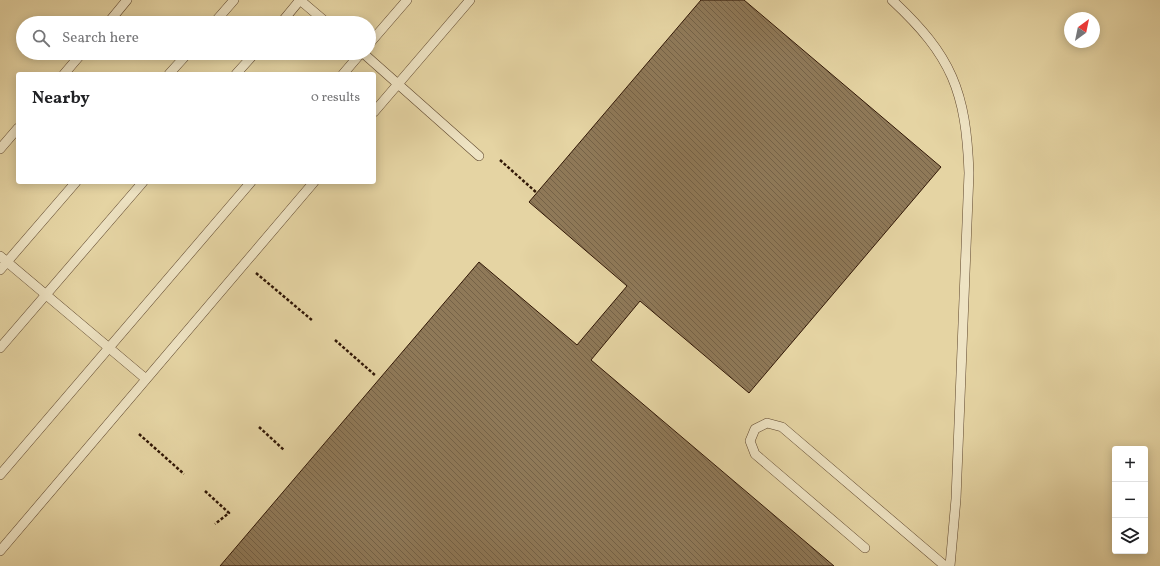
<!DOCTYPE html>
<meta charset="utf-8">
<style>
:root{--surface:#fff;--page:#f2f2f2;--text:#202124;--muted:#757577;--line:#e0e0e0}
body{margin:0;font-family:Vollkorn,serif;background:var(--page);color:var(--text)}
.controls{position:absolute;right:12px;bottom:12px;display:grid;overflow:hidden;border-radius:4px;box-shadow:0 2px 10px #0003}
.controls button{width:36px;height:36px;display:grid;place-items:center;padding:0;border:0;border-bottom:1px solid var(--line);background:var(--surface);color:var(--text);font:20px sans-serif}
.compass{position:absolute;left:1064px;top:12px;width:36px;height:36px;border-radius:50%;background:var(--surface);box-shadow:0 2px 10px #0003;rotate:33deg}
.list{margin:0;padding:0;list-style:none}
h2{display:flex;justify-content:space-between;align-items:center;height:52px;margin:0;padding:0 16px;font-size:17px}
h2 small{font-size:13px;font-weight:400;color:var(--muted)}
.icon{flex:none;width:22px;height:22px;fill:none;stroke:currentColor;stroke-width:2;stroke-linecap:round;stroke-linejoin:round}
.map{position:relative;flex:none;width:1160px;height:566px;overflow:hidden}
.search{position:absolute;background:var(--surface);box-shadow:0 2px 10px #0003;left:16px;top:16px;width:360px;height:44px;display:flex;align-items:center;gap:10px;box-sizing:border-box;padding:0 14px;border-radius:22px;color:var(--muted);font-size:15px}
.panel{position:absolute;background:var(--surface);box-shadow:0 2px 10px #0003;left:16px;top:72px;width:360px;height:112px;border-radius:4px}
.map>svg:first-child{display:block}
.building{fill:url(#building-back-hatch);stroke:#311706}
.lines{fill:none;stroke-linecap:round;stroke-linejoin:round}
.service-casing{stroke:#5e462d;stroke-width:10}
.path{stroke:#311706;stroke-width:2.5;stroke-dasharray:3 2;stroke-linecap:butt}
.service{stroke:#eee3c3;stroke-width:9}
</style>
<div class="map">
<svg width="1160" height="566" viewBox="0 0 1160 566">
<defs>
<pattern id="building-back-hatch" width="6" height="6" patternUnits="userSpaceOnUse"><rect width="6" height="6" fill="#8f7958"/><path d="M-1 5l2 2M0 0l6 6M5-1l2 2" fill="none" stroke="#756247"/></pattern>
</defs>
<rect width="100%" height="100%" fill="#e5d4a3"/>
<filter id="stains"><feTurbulence type="fractalNoise" baseFrequency=".005" numOctaves="4"/><feColorMatrix values="0 0 0 0 .2 0 0 0 0 .09 0 0 0 0 .02 0 0 0 .5 -.17"/></filter>
<radialGradient id="worn" r=".72"><stop offset=".6" stop-color="#630" stop-opacity="0"/><stop offset="1" stop-color="#630" stop-opacity=".3"/></radialGradient>
<!-- building -->
<path class="building" d="M701,0H744L941,167L749,393L640,301L591,360L834,566H220L479,262L577,345L627,286L529,202Z"/>
<g class="lines">
<defs>
<path id="service" d="M300,0L327,23
M892,0C952,56 966,91 969,173L956,499L950,566
M108,23L127,0
M214,23L234,0
M281,23L300,0
M369,44L407,0
M363,53L479,156
M64,74L82,53
M169,74L188,53
M236,74L255,53
M343,74L361,53
M374,112L470,0
M0,149L18,128
M0,256L146,379
M0,270L76,182
M0,348L143,182
M0,475L251,182
M865,548L755,454L750,441L755,429L767,423L782,427L945,566
M0,551L314,182"/>
</defs>
<!-- service casing -->
<use href="#service" class="service-casing"/>
<!-- path -->
<path class="path" d="M500,160L537,193
M256,273L313,321
M335,340L376,376
M259,427L284,450
M139,434L184,474
M205,491L229,513L215,524"/>
<!-- service -->
<use href="#service" class="service"/>
</g>
<rect width="100%" height="100%" filter="url(#stains)"/>
<rect width="100%" height="100%" fill="url(#worn)"/>
</svg>
<div class="controls">
<button>+</button>
<button>−</button>
<button><svg class="icon" aria-label="layers" viewBox="0 0 24 24"><path d="M12 4l9 5-9 5-9-5zM3 14l9 5 9-5"/></svg></button>
</div>
<svg class="compass" viewBox="-18 -18 36 36"><path d="M0-13l5 13h-10z" fill="#e53935"/><path d="M0 13l5-13h-10z" fill="#757577"/></svg>
<div class="search"><svg class="icon" aria-label="search" viewBox="0 0 24 24"><circle cx="10" cy="10" r="6"/><path d="M15 15l6 6"/></svg>Search here</div>
<section class="panel">
<h2>Nearby<small>0 results</small></h2>
<ul class="list">
</ul>
</section>
</div>
